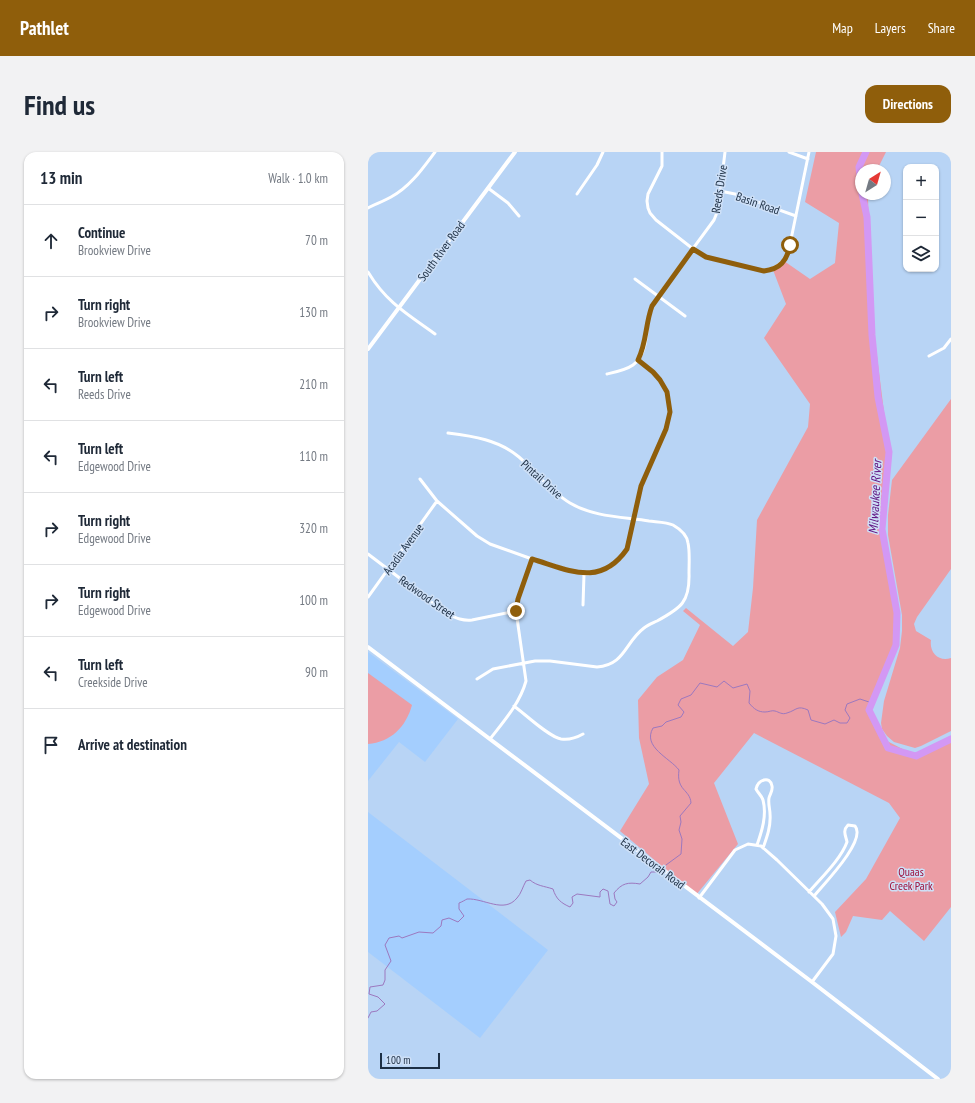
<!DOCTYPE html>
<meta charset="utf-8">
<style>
:root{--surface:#fff;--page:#f2f2f3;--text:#1f2937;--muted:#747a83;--line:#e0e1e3;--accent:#8f5e0b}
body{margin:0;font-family:"PT Sans Narrow",sans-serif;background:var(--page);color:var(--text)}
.controls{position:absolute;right:12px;top:12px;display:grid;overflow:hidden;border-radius:8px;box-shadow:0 1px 3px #0004}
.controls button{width:36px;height:36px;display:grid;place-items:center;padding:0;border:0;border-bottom:1px solid var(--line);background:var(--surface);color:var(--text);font:20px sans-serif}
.compass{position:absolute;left:487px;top:12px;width:36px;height:36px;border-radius:50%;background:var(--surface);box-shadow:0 1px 3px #0004;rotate:37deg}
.scale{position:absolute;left:12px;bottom:10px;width:60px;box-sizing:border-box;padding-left:4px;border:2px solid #1d2f44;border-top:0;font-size:11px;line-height:14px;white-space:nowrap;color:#1d2f44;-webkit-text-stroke:3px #cee0f7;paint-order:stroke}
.stop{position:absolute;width:12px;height:12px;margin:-9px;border:3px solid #8f5e0b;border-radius:50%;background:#fff}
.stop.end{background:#8f5e0b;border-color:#fff;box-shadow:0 1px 4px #0008}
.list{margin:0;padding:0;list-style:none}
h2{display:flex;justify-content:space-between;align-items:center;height:52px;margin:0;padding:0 16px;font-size:17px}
h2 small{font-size:13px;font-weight:400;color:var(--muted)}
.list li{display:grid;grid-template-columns:26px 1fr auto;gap:12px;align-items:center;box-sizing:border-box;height:72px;padding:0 16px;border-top:1px solid var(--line)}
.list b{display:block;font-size:15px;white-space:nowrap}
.list p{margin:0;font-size:13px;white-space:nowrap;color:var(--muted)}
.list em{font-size:13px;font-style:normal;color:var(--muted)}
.icon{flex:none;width:22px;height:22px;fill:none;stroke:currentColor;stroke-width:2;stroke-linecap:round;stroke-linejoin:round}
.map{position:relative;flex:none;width:583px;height:927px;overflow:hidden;border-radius:12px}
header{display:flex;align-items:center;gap:24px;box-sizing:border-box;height:56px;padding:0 20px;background:var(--accent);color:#fff}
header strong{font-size:19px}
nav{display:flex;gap:22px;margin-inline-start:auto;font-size:14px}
.intro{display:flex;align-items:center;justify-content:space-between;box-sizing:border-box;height:96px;padding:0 24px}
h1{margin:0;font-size:28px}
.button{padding:10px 18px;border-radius:12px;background:var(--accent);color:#fff;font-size:14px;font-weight:700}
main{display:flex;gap:24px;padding:0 24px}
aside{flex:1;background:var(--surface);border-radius:12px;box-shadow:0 1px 3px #0004}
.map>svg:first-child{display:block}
.built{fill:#a4cefe}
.green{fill:#eb9da5}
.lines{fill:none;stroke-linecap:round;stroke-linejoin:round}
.stream{stroke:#9c78bf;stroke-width:1}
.river{stroke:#d398f4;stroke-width:7}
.minor{stroke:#fff;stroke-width:3}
.tertiary{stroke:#fff;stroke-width:4}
.route{stroke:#8f5e0b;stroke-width:5}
.labels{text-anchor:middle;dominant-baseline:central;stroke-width:3;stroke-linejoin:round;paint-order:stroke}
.street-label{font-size:12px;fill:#1d2f44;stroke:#cee0f7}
.park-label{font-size:12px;fill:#9e103b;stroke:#cee0f7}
.water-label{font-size:13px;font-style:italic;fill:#631784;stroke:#cee0f7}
</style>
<header>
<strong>Pathlet</strong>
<nav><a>Map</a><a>Layers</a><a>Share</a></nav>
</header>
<div class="intro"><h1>Find us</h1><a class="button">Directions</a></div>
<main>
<aside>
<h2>13 min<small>Walk · 1.0 km</small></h2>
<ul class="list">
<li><svg class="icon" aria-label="ahead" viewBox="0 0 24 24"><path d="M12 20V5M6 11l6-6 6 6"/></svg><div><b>Continue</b><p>Brookview Drive</p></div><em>70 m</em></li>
<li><svg class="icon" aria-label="right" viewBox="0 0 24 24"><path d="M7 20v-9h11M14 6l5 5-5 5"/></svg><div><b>Turn right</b><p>Brookview Drive</p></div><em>130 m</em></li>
<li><svg class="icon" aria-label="left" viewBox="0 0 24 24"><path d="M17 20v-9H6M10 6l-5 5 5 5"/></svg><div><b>Turn left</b><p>Reeds Drive</p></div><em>210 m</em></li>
<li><svg class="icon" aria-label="left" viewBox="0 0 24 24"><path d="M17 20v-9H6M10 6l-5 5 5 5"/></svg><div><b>Turn left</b><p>Edgewood Drive</p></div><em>110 m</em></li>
<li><svg class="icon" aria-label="right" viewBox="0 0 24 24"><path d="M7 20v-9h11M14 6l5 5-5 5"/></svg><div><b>Turn right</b><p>Edgewood Drive</p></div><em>320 m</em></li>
<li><svg class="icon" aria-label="right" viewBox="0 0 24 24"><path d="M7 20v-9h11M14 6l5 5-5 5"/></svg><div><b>Turn right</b><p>Edgewood Drive</p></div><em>100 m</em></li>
<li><svg class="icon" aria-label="left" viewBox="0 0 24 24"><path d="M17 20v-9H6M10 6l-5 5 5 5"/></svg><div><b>Turn left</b><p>Creekside Drive</p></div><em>90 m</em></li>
<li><svg class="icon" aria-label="arrive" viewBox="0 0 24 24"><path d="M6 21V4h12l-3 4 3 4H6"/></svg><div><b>Arrive at destination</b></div></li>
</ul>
</aside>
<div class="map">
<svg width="583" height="927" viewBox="0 0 583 927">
<rect width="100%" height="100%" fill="#b8d4f5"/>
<!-- built -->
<path class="built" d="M0,500L90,567L57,610L31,590L0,629Z
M0,660L180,798L112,886L0,800Z"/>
<!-- green -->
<path class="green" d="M448,0H518L509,18H493V42H500L502,148L521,300L514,377L526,435L529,461L530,477L528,493L501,558L519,589L548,604L583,587V755L556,789L522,759L514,768L485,764L478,780L473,785L467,760L498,727L532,666L521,651L386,581L346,631L370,692L328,743L252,679L281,632L271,586L270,548L289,525L315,508L332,473L315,459L318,456L365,494L380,480L385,436L389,368L440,275L442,252L396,186L418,152L405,118L416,109L442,127L467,111L471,71L437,50Z
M583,247V417L549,465L546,472L548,479L563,488C561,501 571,510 583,506V579L553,594L547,596L526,590L519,584L514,577L513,571L516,549L532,496L534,479V463L520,383V363L524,328Z
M0,521L44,553C38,575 23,590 0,592Z"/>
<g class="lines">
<!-- stream -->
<path class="stream" d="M298,713L313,702L314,687L311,678L313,670L312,664L323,651C322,637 308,639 311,618C302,606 274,595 285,576L294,574L298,570L313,565L316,560L310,553L313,547L323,543L332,531L349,535L356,529L365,536L379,532L382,539L381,551C386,557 390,560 397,560C401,560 404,558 407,559C411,560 414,563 419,561C429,558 429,553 440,558L443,568L457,572L466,568L472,571H479L482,566L477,558L479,552L492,547L504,551
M0,866L3,860L9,859L17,852L10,845L1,842L2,835L15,833L17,828V818L23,809L17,793L21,786L31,784L34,786L51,780L65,781L73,774L74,768L81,766L90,770L96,764L91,757V751C94,750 97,748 99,747C116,746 136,762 149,746C153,742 155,734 158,729L162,728C169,734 176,734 185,737C188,747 193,751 202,755L205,751L204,745L209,742L232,745V740L235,737L240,739L242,752L246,754L249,750L247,747L246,741C254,731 260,730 272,732L280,725L283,720H291"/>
<!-- river -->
<path class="river" d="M493,32L491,15L498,0
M494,42L499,65L504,183L510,245L521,300L514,377L529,461L528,493L501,558L520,596L548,604L583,587"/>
<!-- minor -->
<path class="minor" d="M294,0V14L280,42L279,49L280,56L282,61L288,68L329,100L338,105L396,119C407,117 414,112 420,102L441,0
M421,0L440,7
M120,36L140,51L151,64
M352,39L367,42L428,64
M209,42L229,13L235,0
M0,56C8,52 16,49 23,45C42,35 55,16 67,0
M0,120C18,150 39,162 67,182
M267,127L317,164
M561,204L576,196L583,187
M239,222C248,220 258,218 265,213C280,202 278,179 281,164C282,156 286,150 290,144L346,68L350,58L357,0
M80,281C105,284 131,288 151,305C168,320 182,339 202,351C225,365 256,365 281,369C289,370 299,370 305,373C312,377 319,383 320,391C322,400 321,411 321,421C322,450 313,456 289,469C285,471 280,473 276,476C257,490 257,513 229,515L182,509H167L125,517L109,527
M52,327L69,349L109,384L122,392L164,407L211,421L220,422L241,416L253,406L259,397L273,334L298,277L302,260L299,240L292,228L285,220L270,208
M0,402L79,462C88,466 94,469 104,468L148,459
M0,445L69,349
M215,453L216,422
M146,554C157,562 181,585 193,587C200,588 208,586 215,582
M122,587C136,569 152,551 158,529L148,459L150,447L164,407
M389,693C394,679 399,663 395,648C394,644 390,641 388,637C390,628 402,623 404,634C405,639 402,642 401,646C400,652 402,657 402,662C403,674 399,685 395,696
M441,740C453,726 473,707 479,690C478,684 474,679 480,673L487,674C499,688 456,732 446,744
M331,746L367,698L380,692L393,694L409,708L454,752L465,767L468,784L465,802L444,830"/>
<!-- tertiary -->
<path class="tertiary" d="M0,197L147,0
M0,495L444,830L570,927"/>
</g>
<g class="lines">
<!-- route -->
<path class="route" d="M148,459L150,447L164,407C201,418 232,436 259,397L273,334L298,277L302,260L299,240L292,228L285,220L270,208C279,190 277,173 284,154L325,97L338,105L396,119C412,117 419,109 422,93"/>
</g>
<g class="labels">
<!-- street labels -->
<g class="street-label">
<text transform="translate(351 37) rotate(-81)">Reeds Drive</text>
<text transform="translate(390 51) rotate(19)">Basin Road</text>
<text transform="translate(73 99) rotate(-54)">South River Road</text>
<text transform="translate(174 327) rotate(42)">Pintail Drive</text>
<text transform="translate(35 397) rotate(-54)">Acadia Avenue</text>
<text transform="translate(59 445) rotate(35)">Redwood Street</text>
<text transform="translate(285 711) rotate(37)">East Decorah Road</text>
</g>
<!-- park labels -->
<g class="park-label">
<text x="543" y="719">Quaas<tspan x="543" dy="14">Creek Park</tspan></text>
</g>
<!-- water labels -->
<g class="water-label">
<text transform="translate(507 345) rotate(-87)">Milwaukee River</text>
</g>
</g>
</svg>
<div class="controls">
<button>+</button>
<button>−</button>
<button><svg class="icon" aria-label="layers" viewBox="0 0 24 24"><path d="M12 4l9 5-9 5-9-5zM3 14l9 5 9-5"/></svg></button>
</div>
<svg class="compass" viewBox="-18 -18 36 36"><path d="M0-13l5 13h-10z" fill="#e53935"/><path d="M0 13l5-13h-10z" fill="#747a83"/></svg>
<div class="scale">100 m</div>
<div class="stop" style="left:422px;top:93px"></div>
<div class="stop end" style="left:148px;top:459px"></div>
</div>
</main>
